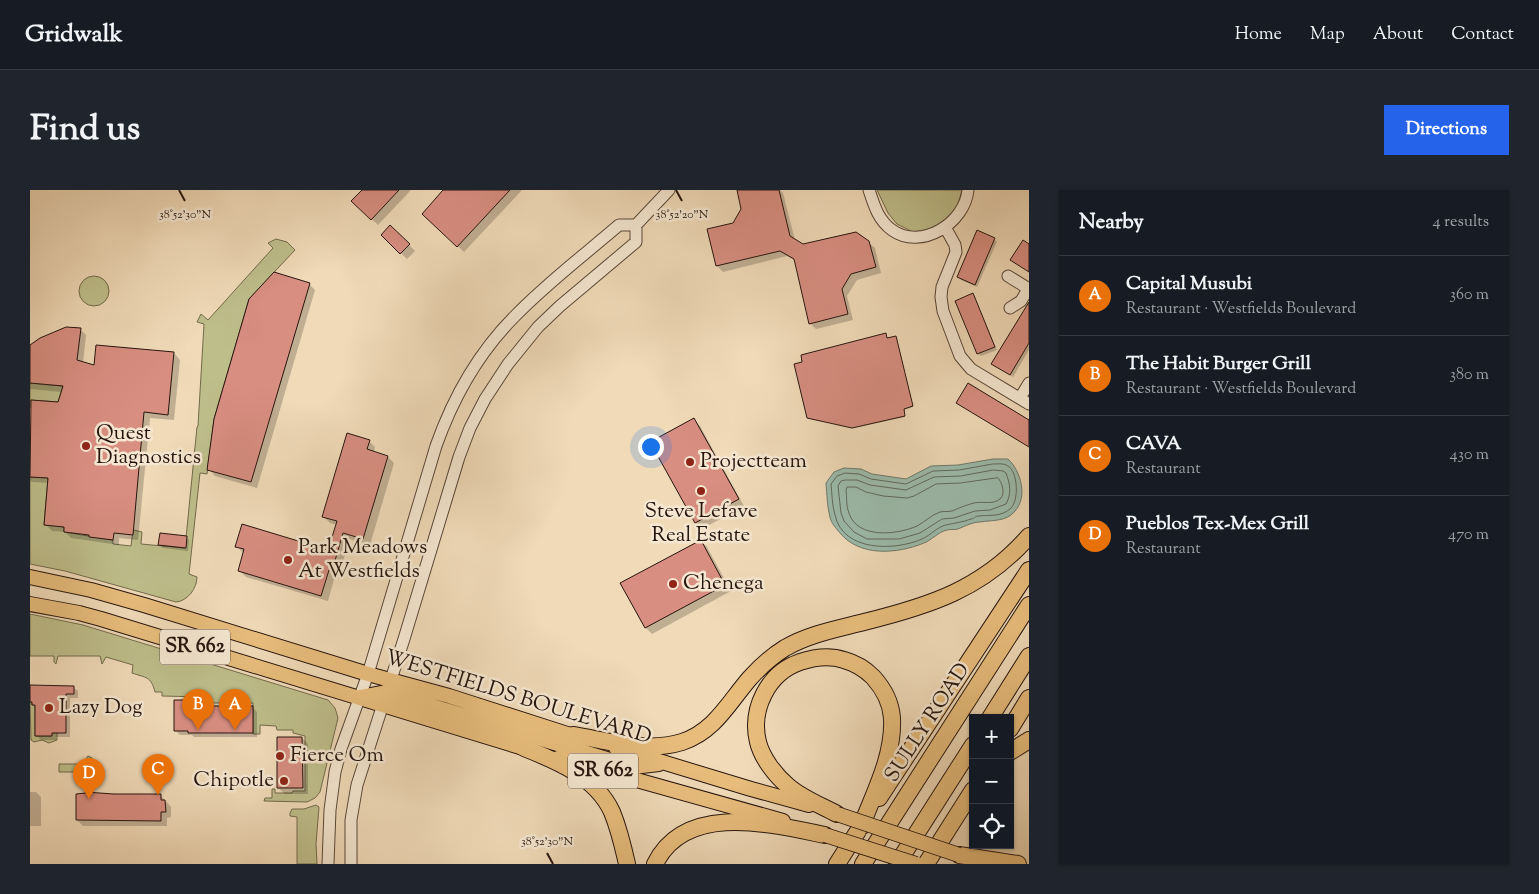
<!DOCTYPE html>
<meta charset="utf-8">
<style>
:root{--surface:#171b24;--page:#20242c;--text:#f1f3f6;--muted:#9ea1a6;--line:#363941;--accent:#2563eb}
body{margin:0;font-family:"Sorts Mill Goudy",serif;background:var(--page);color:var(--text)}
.controls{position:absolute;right:15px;bottom:15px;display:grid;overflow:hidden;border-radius:0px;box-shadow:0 1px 4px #0004}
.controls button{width:45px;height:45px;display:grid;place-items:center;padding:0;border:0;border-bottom:1px solid var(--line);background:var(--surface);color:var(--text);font:25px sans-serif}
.you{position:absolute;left:620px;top:256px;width:18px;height:18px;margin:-12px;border:4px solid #fff;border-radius:50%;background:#1a73e8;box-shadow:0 0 0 8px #1a73e833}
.badge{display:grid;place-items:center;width:32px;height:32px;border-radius:50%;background:var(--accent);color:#fff;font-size:16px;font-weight:700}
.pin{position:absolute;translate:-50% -41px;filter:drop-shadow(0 1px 2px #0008)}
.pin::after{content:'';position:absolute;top:26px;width:18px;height:15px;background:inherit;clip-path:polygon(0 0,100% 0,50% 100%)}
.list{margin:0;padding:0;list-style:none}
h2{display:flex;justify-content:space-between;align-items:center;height:65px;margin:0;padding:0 20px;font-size:21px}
h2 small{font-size:16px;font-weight:400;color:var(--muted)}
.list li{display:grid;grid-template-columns:32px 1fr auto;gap:15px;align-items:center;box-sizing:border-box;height:80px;padding:0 20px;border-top:1px solid var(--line)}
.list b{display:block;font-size:19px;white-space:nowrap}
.list p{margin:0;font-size:16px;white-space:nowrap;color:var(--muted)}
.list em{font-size:16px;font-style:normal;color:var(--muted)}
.icon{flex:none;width:28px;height:28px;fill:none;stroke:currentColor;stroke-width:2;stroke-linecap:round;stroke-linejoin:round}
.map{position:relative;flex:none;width:999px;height:674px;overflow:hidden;border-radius:0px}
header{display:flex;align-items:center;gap:30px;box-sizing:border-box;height:70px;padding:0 25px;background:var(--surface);border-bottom:1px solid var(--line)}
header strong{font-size:24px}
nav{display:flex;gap:28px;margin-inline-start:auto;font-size:18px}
.intro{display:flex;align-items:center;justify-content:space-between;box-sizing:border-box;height:120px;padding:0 30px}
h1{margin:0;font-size:35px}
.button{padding:12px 22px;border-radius:0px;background:var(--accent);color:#fff;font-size:18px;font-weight:700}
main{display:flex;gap:30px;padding:0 30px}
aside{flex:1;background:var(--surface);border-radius:0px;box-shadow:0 1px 4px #0004}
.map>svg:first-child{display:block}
.green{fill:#bebe8b;stroke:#726a4c}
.water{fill:#9bbbab;stroke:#6c796c}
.shadow{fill:#0003}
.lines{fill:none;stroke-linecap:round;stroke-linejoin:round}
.shore{stroke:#60685c;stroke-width:1}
.building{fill:#d88e81;stroke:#26150e}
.minor-casing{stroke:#584638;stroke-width:13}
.major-casing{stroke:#26150e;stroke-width:16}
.highway-casing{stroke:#26150e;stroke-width:18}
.minor{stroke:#f5e7d1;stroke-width:11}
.major{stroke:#e8bd7c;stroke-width:14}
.highway{stroke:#e8bd7c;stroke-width:16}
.major-bridge-casing{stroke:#26150e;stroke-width:16;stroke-linecap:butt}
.major-bridge{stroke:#e8bd7c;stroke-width:14}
.ticks{fill:none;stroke:#26150e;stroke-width:2}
.poi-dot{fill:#8f2418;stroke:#f5e7d1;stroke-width:2}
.labels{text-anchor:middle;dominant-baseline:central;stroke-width:5;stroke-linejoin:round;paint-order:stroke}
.shield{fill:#f5e7d1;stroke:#645448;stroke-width:1}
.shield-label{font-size:20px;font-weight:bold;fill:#26150e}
.poi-label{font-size:21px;fill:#26150e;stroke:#f5e7d1;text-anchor:start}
.street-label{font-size:21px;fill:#26150e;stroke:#f5e7d1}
.ticks-label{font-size:12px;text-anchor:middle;fill:#26150e;stroke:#f5e7d1;stroke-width:5;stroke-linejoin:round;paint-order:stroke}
</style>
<header>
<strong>Gridwalk</strong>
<nav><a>Home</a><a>Map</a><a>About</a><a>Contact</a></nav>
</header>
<div class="intro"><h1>Find us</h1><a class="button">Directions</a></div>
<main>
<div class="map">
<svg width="999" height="674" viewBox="0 0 999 674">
<rect width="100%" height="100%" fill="#f0dab8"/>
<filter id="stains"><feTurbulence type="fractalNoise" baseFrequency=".004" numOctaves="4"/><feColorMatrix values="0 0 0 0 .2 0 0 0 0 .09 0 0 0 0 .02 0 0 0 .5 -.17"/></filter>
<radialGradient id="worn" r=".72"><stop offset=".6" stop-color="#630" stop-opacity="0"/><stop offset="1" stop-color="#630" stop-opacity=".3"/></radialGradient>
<!-- green -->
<path class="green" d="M847,0H932L926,21L909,38L883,42L867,34L858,23Z
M246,49L257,52L265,60L219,109L184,229L177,284L170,283L159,384L167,387C167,398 158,411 146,412L35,381L0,374V287L18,288L14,335L34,337V342L83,350V354L101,356L103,340L112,342L111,354L155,358L167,237L168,236L174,134L167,132L171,124L178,130L243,58L238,53Z
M49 101a15 15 0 1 1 30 0a15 15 0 1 1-30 0Z
M0,193L33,196L28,212L1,210L0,218Z
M0,424L53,435L298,510L305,518L308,528L290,602L285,608L277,612L234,611L235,608H242V599H245V603H262L263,601H275V546L263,543V540H247L246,536L230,535V544H223V513H175V507L132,506V502H125C121,486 116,488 102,483L103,475L76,467L72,474L70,466H28L26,474L24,472V466H0Z
M0,512H2V515H5V546H21L22,543H27V550L19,553L12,550L4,552L1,550Z
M58,566L62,568V582H29V574H56V569Z
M286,615L289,617L286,654L287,674H267V627L260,626V623L262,619H274Z"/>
<!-- water -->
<path class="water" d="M963,269H978C991,281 998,307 985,321C977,332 961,330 950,332C943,332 935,336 928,339C925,340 921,339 917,340C908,342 902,350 894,353C867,364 830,367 810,343C806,338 801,333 800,327C797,316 797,304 796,293L804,282L814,278L831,279L842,284L876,289L901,276L928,275Z"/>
<!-- shadow -->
<path class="shadow" d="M334,0H381L348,35L323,11Z
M415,0H492L434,62L400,30Z
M709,0H750L753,3L765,50L773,55L838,52L845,58L851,83L827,90L817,106L823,130L786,139L780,133L766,71L757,66L693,82L687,76L704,34L713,19Z
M361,37L385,61L377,69L352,45Z
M964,49L967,52L947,97L931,90L928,87Z
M279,94L285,100L227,298L185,286L179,279Z
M942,105L945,108L967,160L951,166L948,164Z
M999,114V160L983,187L962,174Z
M31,139H50L56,145L53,173L65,176L144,163L150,170L144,230L120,228L108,350L89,348V355L41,348L35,342L22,341L15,334L19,293L2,292L0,290V233L2,212L29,214L32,202L0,199V158L5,151Z
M856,144L858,149L867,148L883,217L874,220L875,227L824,238L780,229L778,227Z
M664,230L670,236L714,316L672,339L666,333Z
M339,251L345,257L344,262L358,267L364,273L340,355L320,349L308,387L305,386L298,411L216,387L209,380L213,363L207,356L299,361L307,335L300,333L294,327Z
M156,347L159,350L158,361L133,358L130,355Z
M671,351L677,357L701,401L622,444L616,438L592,394Z
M0,497H43L48,501V508H40V547H26V550H11L6,545V517L0,513Z
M171,511L176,517H222L227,522V547H164L162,545H150L145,540Z
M272,548L278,554V604H255L248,598Z
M0,602H6L11,607V636H0Z
M131,606L141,617V627L137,628V636H53L47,630Z"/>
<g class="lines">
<!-- shore -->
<path class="shore" d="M963,274C968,274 974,273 978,276C988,282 989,310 981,318C972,327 959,325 948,326C943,327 946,328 941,329C934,332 924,333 916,335C907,337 901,345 892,349C865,361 813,362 805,325C802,315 802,304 801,294L807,286L815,283L829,284L841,289L876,294L903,281L929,280Z
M964,280L973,281L976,283C980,294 982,303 976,314L960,320L945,321L924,328L912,329L890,343L869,349H837L824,342L814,331L811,323L808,296L811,291L815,290H827L840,295L876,300L904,287L930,286Z
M968,288C972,292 976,304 970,309C963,315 952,311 944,313C936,315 929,318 922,321C918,322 914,321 910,322C901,325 895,332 887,336C867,345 827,349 819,323C816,316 817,307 816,300L817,297H826L836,302L853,306L877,308L884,306L906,294L930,293Z"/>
</g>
<!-- building -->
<path class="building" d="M332,0H369L341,30L321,11Z
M413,0H480L427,57L392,24Z
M707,0H749L760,46L773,54L826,42L839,51L846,77L821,84L812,99L818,124L779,134L764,69L750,61L686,76L677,39L703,33L711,19Z
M360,35L380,54L370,64L351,45Z
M947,40L965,48L945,95L927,87Z
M993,50L999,54V82L980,70Z
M244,82L280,93L221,292L177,280L184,229L219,109Z
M943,103L965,157L947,164L925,111Z
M999,112V153L980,185L961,174Z
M36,137L51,138L47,170L64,175L66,155L144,162L138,225L114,222L103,345L84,343L83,350L59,347V345L34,342V337L14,335L18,288L0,287L1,210L28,212L33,196L0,193V155L10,148Z
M856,143L857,148L866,146L883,216L874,219L875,226L822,238L777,228L764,174L772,172L771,165Z
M938,193L999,230V257L926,213Z
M664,228L709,309L665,333L620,252Z
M317,243L340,250L337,259L358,266L333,349L313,343L302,381L299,380L291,406L208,381L214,359L205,357L212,334L298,360L307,331L292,327Z
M130,343L157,346L156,358L128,355Z
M671,350L695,395L615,438L590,393Z
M0,495L44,496V504H36V543H22V546H5V515H2V512H0Z
M144,510H172V516H223V543H158V541H144Z
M247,547H272L273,598H247Z
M55,602L84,604H131V610H135L136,622H131V631L46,630V604L56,603Z"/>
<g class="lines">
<defs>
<path id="minor" d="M839,0C844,15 848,30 862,40C891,61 935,33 938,0
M915,37L925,55L926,62L912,97L911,107L913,121L930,166L941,179L999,214
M978,86L999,99
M980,118L991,111L998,99
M990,208L999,193
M298,674L300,620L305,582L311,559L338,484L406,256C423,208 449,162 485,126C517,93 554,65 589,35H606
M321,674V630L327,595L374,449L429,267L440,238L455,209L478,174L508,137L530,116L606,52V35L639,0"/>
<path id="major" d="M0,387L61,400L114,415L338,484L419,506L553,549
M0,414L49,423L71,429L503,561
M330,507L356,502L603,577L629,574
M586,558L721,599L779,615
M528,568L753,631"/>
<path id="highway" d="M960,528L999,466
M980,539L999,508
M543,545C579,551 617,563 652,552C685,541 699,512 720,488C730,477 742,466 755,458C779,444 807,439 834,432C899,416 953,399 999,346
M494,558C527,571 566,587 582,622C589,639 593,656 597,674
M980,562L999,550
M849,608L999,380
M807,624C790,615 772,608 758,596C745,585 732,568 728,552C720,519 738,483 770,472C785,467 799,465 814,470C825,473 835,479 843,487C853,498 861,513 862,528C864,566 844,603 831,637
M929,665L988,674
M625,674C655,612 741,634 795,645
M807,674L828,641
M833,674L999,415
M867,674L943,555
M896,674L943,600"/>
</defs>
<!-- minor casing -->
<use href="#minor" class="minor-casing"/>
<!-- major casing -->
<use href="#major" class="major-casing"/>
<!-- highway casing -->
<use href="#highway" class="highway-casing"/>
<!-- minor -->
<use href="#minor" class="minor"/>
<!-- major -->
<use href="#major" class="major"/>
<!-- highway -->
<use href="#highway" class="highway"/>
<defs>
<path id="major-bridge" d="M807,624L929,665
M795,645L886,674"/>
</defs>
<!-- major-bridge casing -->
<use href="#major-bridge" class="major-bridge-casing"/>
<!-- major-bridge -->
<use href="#major-bridge" class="major-bridge"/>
</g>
<!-- ticks -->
<path class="ticks" d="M149,0L155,11M646,0L652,11M517,663L523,674"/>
<!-- markers -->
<g class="poi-dot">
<circle cx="56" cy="256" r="5"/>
<circle cx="660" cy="272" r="5"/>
<circle cx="671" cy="301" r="5"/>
<circle cx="258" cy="370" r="5"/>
<circle cx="643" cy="394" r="5"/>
<circle cx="19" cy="518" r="5"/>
<circle cx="250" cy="566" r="5"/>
<circle cx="254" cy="591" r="5"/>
</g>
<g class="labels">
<!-- shield labels -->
<g class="shield">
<rect x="130" y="439.5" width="70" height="35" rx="4"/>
<rect x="538" y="563.5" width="70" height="35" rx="4"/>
</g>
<g class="shield-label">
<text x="165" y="457">SR 662</text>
<text x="573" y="581">SR 662</text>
</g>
<!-- poi labels -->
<g class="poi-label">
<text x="66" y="244">Quest<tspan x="66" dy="24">Diagnostics</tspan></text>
<text x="670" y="272">Projectteam</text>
<text x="671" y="322" text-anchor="middle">Steve Lefave<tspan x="671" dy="24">Real Estate</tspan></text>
<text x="268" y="358">Park Meadows<tspan x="268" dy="24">At Westfields</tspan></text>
<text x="653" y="394">Chenega</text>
<text x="29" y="518">Lazy Dog</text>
<text x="260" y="566">Fierce Om</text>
<text x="244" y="591" text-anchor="end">Chipotle</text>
</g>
<!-- street labels -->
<g class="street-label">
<text transform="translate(488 508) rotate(17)">WESTFIELDS BOULEVARD</text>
<text transform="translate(898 533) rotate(-57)">SULLY ROAD</text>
</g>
</g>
<g class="ticks-label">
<text x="155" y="28">38°52'30"N</text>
<text x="652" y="28">38°52'20"N</text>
<text x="517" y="655">38°52'30"N</text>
</g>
<rect width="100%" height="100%" filter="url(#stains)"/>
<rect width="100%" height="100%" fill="url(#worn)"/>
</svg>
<div class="controls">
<button>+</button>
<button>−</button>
<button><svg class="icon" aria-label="locate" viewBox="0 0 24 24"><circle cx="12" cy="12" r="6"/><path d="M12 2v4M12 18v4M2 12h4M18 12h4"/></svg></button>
</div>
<div class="you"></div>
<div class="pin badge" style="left:205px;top:540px;background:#e8710a">A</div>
<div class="pin badge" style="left:168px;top:540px;background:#e8710a">B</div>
<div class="pin badge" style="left:128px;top:605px;background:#e8710a">C</div>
<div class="pin badge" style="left:59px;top:609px;background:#e8710a">D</div>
</div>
<aside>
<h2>Nearby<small>4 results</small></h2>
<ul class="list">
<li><span class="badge" style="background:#e8710a">A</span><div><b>Capital Musubi</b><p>Restaurant · Westfields Boulevard</p></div><em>360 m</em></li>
<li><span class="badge" style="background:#e8710a">B</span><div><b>The Habit Burger Grill</b><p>Restaurant · Westfields Boulevard</p></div><em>380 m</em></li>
<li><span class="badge" style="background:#e8710a">C</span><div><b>CAVA</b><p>Restaurant</p></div><em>430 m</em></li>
<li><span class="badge" style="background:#e8710a">D</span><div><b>Pueblos Tex-Mex Grill</b><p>Restaurant</p></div><em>470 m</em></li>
</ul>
</aside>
</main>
